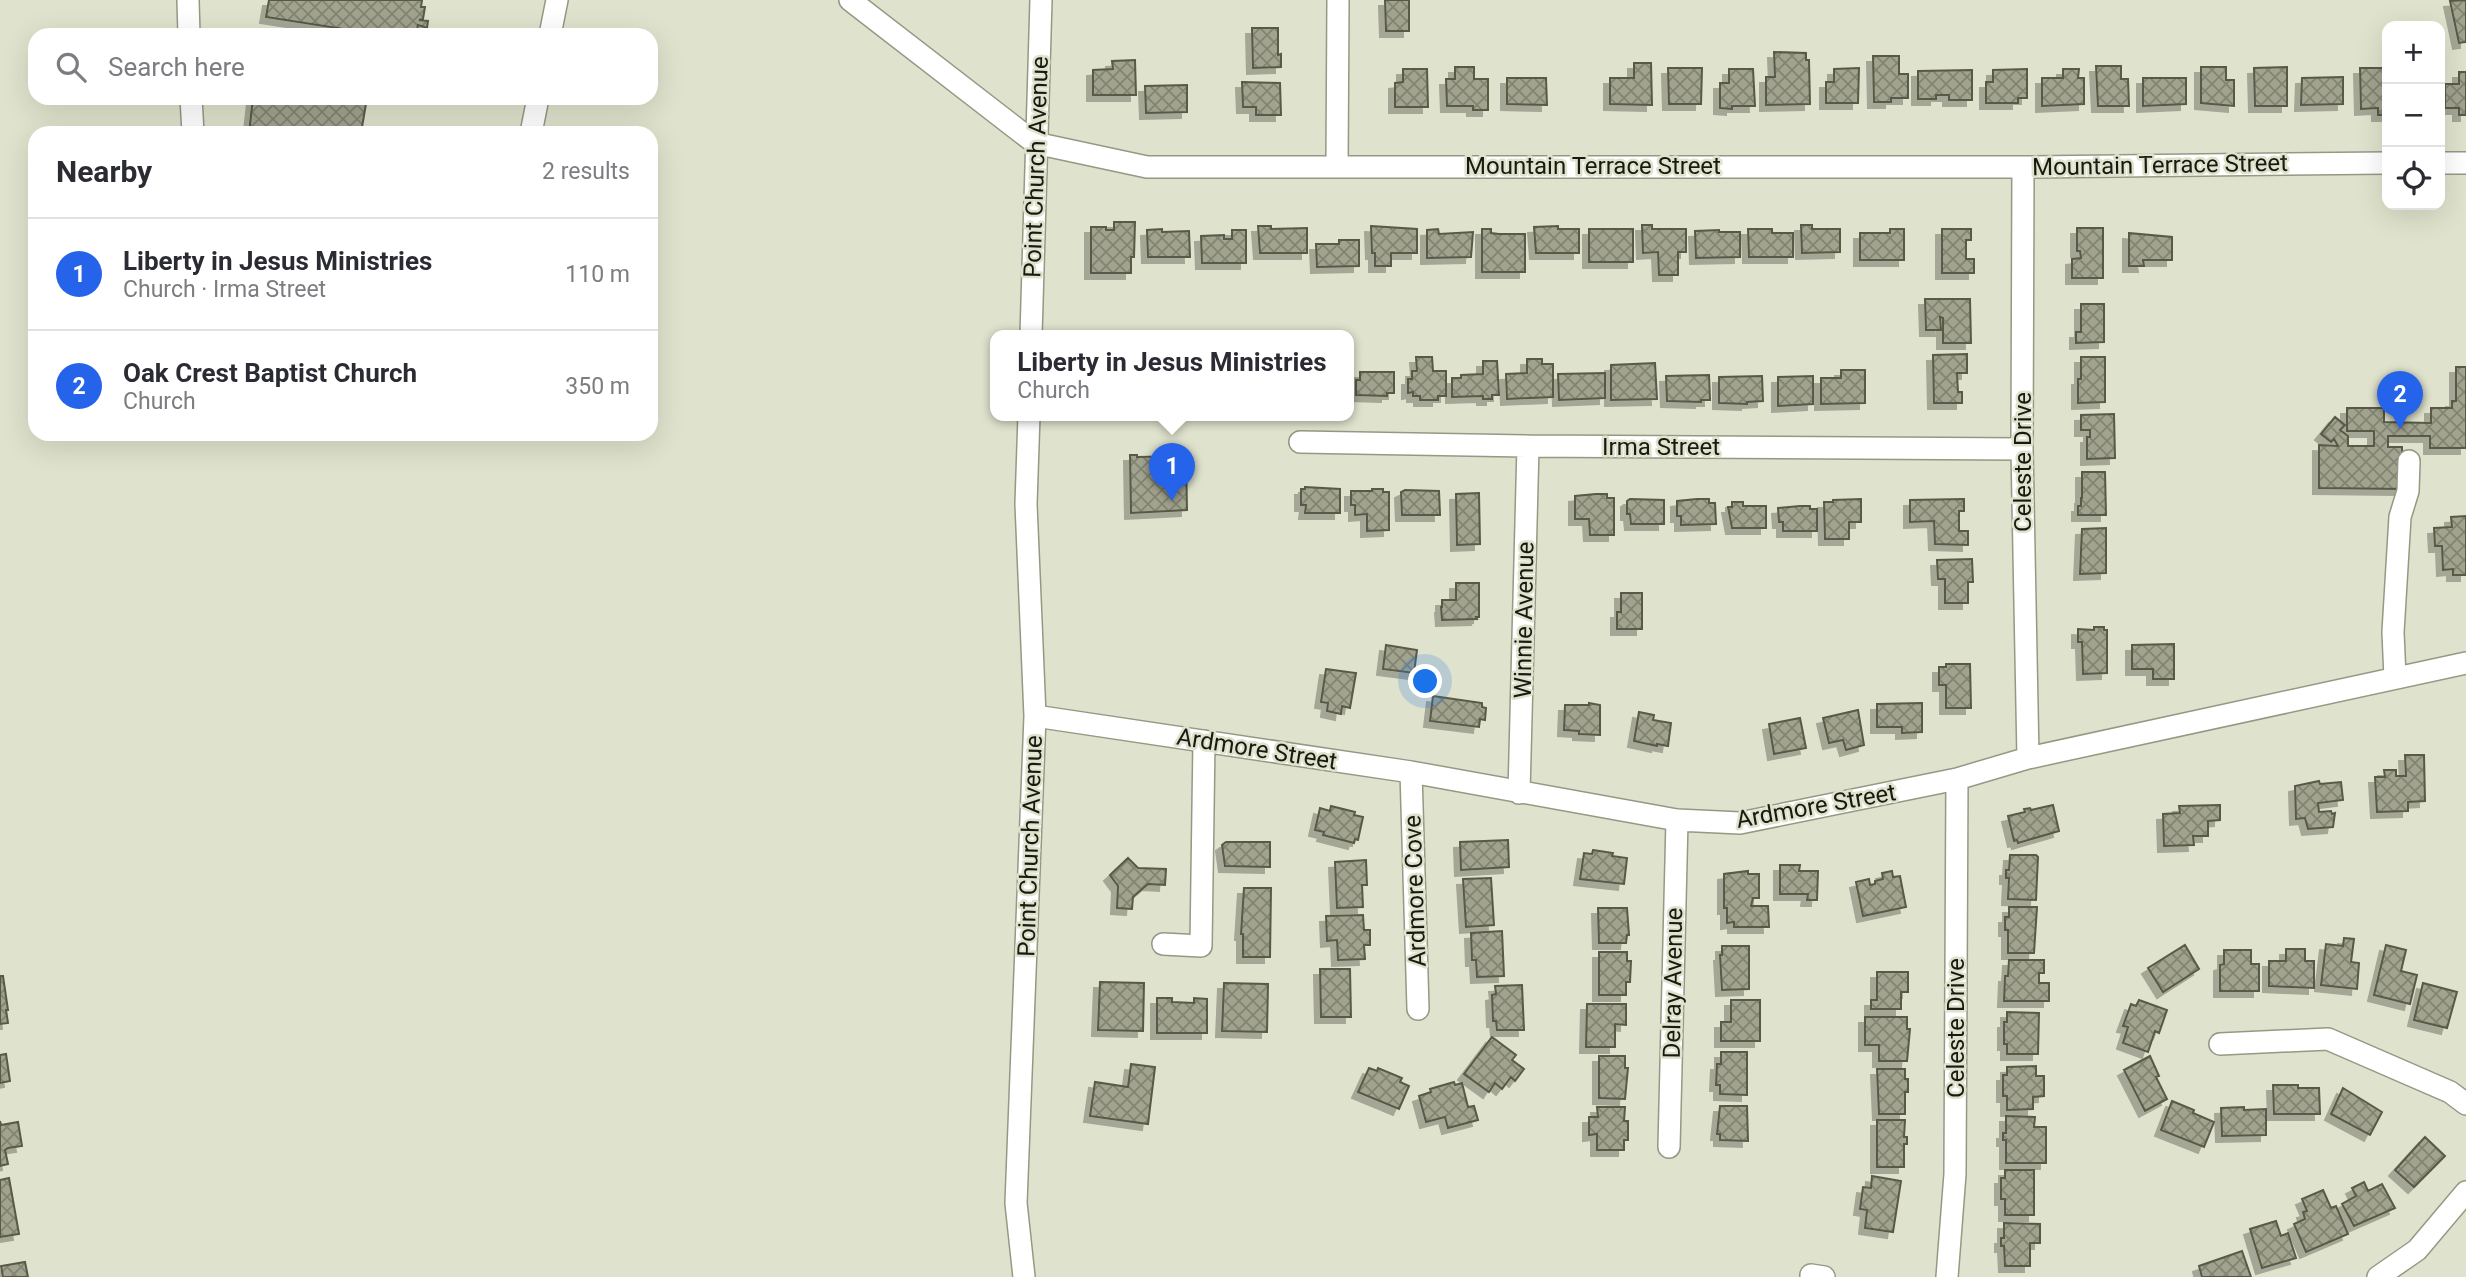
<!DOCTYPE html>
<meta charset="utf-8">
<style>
:root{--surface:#fff;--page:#f7f7f7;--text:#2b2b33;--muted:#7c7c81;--line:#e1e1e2;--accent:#2563eb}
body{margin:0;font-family:Roboto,sans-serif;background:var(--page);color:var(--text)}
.controls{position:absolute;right:21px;top:21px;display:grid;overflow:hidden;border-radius:14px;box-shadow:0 7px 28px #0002}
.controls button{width:63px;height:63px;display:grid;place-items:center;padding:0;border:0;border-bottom:2px solid var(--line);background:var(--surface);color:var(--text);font:35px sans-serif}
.you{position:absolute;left:1426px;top:682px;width:24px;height:24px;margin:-18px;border:5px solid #fff;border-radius:50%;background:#1a73e8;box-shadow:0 0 0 10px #1a73e833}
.badge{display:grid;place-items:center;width:46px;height:46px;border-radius:50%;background:var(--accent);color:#fff;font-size:23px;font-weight:700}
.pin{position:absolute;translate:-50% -58px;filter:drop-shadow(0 2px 4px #0008)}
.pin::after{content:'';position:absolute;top:37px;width:24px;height:21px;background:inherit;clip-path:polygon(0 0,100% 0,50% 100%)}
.popup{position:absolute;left:990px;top:330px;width:364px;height:91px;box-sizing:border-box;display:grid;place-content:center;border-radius:14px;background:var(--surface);filter:drop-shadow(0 2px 5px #0005);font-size:23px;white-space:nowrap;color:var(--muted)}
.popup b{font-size:26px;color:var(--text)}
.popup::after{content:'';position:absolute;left:50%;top:100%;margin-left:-14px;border:14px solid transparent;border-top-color:var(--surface)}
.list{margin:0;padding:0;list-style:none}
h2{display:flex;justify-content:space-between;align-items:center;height:91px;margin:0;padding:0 28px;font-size:30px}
h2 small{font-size:23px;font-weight:400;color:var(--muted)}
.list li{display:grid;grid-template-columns:46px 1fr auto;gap:21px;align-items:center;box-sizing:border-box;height:112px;padding:0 28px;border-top:2px solid var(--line)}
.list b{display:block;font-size:26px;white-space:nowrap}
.list p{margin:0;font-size:23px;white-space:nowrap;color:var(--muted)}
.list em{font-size:23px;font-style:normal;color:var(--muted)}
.icon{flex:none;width:38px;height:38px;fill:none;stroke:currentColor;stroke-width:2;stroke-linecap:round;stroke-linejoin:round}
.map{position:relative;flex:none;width:2466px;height:1277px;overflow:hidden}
.search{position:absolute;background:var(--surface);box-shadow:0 7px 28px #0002;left:28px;top:28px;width:630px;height:77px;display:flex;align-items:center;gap:18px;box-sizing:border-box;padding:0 24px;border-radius:21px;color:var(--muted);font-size:26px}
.panel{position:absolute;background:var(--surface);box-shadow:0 7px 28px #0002;left:28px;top:126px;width:630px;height:315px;border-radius:21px}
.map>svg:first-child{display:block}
.building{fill:url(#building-cross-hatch);stroke:#585a47;stroke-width:2;filter:url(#shadow)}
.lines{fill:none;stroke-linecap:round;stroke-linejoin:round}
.minor-casing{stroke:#969883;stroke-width:24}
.minor{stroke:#fff;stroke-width:21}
.labels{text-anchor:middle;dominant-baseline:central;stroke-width:5;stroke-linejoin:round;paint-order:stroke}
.street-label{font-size:24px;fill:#191911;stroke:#dfe2cc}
</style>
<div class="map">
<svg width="2466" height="1277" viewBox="0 0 2466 1277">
<defs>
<pattern id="building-cross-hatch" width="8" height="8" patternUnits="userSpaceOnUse" patternTransform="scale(1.75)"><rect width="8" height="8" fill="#a1a38e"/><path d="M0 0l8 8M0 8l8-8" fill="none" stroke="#828473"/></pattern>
<filter id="shadow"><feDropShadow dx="-6" dy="6" stdDeviation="0" flood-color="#0004"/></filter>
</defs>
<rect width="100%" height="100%" fill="#dfe2cc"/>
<!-- building -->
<path class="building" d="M269,0H422L421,7H425L423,19L419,20L428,21L427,28L418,25L416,35H382L266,17Z
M1385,0H1409V31H1386Z
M2466,0V42L2459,43L2450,1Z
M1252,28H1278V55L1281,54V67L1253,68Z
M1774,52L1806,53V60H1809L1810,104L1766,105V77H1775Z
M1873,56H1899V74H1908V98H1891V102H1874Z
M1135,60L1136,95H1093V70L1113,69L1112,61Z
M1634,63H1651L1652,105L1610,104V78H1634Z
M2096,66H2121V79H2128L2129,106H2098Z
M1455,67H1474V79H1488V110H1473V106H1447L1446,79H1455Z
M2201,67H2226V80H2234V106L2201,103Z
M2287,67V106H2255L2254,68Z
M1668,68H1702L1701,104H1669Z
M1859,68L1858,103H1826V82H1834V69Z
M2360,68H2387V115H2378V108L2361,109Z
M1403,69H1427L1428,107H1395V83L1403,82Z
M1729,69H1753L1755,106H1732V109L1720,108V83H1729Z
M2027,69V98H2018V103H1986V82H1993V70Z
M2063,69H2079L2078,78H2084V104L2042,106V78H2063Z
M1972,70V100H1949V95H1936V99H1918V71Z
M2459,72H2466V115H2459V108H2445V84H2459Z
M2343,77V104L2301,105L2302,78Z
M1507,78H1546L1547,105L1507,104Z
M2143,78H2186V104L2143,106Z
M1242,82L1280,83L1281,115H1256V107H1243Z
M1187,85V112L1146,113L1145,86Z
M253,98H367L361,133H249Z
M1114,222H1135L1134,257H1131V273H1091V227H1106V230H1114Z
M1642,225H1652V229H1686V252H1678V275H1659L1658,252L1643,253Z
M1801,225H1812V229H1840V252L1802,253Z
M1258,226H1271V229L1307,228V253H1260Z
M1371,226L1417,229V253H1391V266H1375V253H1372Z
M1558,226V229H1579V253H1536L1534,227Z
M2077,228H2103V278H2072V259L2081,258L2080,251H2077Z
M1162,229V232L1189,231L1190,257H1148L1147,230Z
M1438,229L1439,234L1473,232L1471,257L1427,258V230Z
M1482,229H1491V233L1499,234H1525V272H1482Z
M1589,229H1633V262H1589Z
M1748,229H1772V233H1793V257H1749Z
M1890,229H1904V260H1860V233H1890Z
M1942,229H1971V240H1966V259H1974V273H1942Z
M1232,230H1246V263H1202L1201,236L1224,235V239H1232Z
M1719,230V232H1740V257L1696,258L1695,231Z
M2129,233L2172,237V260H2143L2144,266H2129Z
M1339,240H1359V266L1317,267L1316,244H1339Z
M1925,299H1970L1971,343H1943V318L1940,317L1941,330H1926Z
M2081,304H2104V342L2076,343V332H2081Z
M1967,354V373H1957L1958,392H1962V403H1934L1933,355Z
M1416,357H1432L1433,371H1446V396H1438V400H1420V396H1413V392L1408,393V379H1412V371H1417Z
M2081,357H2105V402L2078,403V379H2081Z
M1527,359H1542V364H1553V397L1507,399L1506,374L1527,373Z
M1483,361H1497L1499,395H1492V399H1483V396L1452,397V378H1461V375L1483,374Z
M1655,363L1657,399L1611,400V365Z
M2456,367H2466V448H2430V436H2388V447H2402V489L2319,488V445L2338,446L2334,439L2331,442L2321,434L2335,417L2345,425L2340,430L2348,436V446H2374V431H2347V408H2384V422L2431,423V408H2452V401H2456Z
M1841,370H1865V403L1821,404V378H1841Z
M1360,372H1394V393H1387V396L1356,395V380H1360Z
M1605,373V398L1559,400L1558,374Z
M1709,375L1710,400H1701V402L1667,401L1666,376Z
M1762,376L1763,401L1747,402V404L1719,403V377Z
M1813,376V404L1778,406V377Z
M2114,414L2115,458L2087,459V437H2090V430H2081V415Z
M1130,455H1137V457L1186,456L1187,510L1131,513Z
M2082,472H2105L2106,515H2078V506H2081V498H2082Z
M1305,487L1340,489V513H1305L1306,505H1301V489H1305Z
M1372,489H1383V492H1389V530L1367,531V514L1355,515V505H1351V491H1372Z
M1405,490L1439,491L1440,515H1402L1401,492Z
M1479,493L1480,544L1457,545L1456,494Z
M1596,494H1607V498H1614V535H1590L1589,519H1575V496Z
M1630,499L1664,500V524H1631L1630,514H1627V501Z
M1697,499H1709V503H1715L1716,524L1681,525V516H1677V501Z
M1861,499V522H1849V539H1825L1824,502H1833V500Z
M1964,499V511H1959V531H1968V545L1935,544L1934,521L1910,522V500Z
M1732,502H1743V506H1766V528H1732L1728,507H1732Z
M1800,506H1810V509H1817V531H1783V522H1779L1778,508Z
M2466,516V575H2453V569L2443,570L2442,546H2435L2434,528L2452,527L2451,517Z
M2106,528V573L2080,574L2082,529Z
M1972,559L1973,582H1968V603H1945V579H1938L1937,560Z
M1456,583H1479V617H1476L1477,619L1442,620L1441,607H1442V600H1456Z
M1621,593H1642V629H1617V612H1621Z
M2094,627H2104V630H2107V673L2083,674L2082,642H2078V629L2094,630Z
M2174,644V679H2153V669H2132V645Z
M1386,645L1417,650L1414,673L1383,669Z
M1946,664H1970L1971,708H1946V685H1939V667H1946Z
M1326,669L1356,673L1350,708L1342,706L1341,714L1327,711L1328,703L1321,702Z
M1433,696L1482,703V707L1486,708L1485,720L1480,719L1479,727L1430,721Z
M1589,703L1600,705V735L1579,734V731L1564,730L1565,705H1589Z
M1922,703V732L1902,733V727H1877V704Z
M1858,710L1864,745L1846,750L1843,740L1829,743L1823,718Z
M1639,712L1654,715L1653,720L1671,723L1668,746L1657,744V746L1634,741Z
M1800,718L1806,748L1774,754L1769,724Z
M2405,755H2424L2425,801L2408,802V811L2377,812L2375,777H2385L2384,770H2396V776H2406Z
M2319,781L2320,784L2341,782L2343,800L2318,803L2319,812L2331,811L2332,814L2335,813L2333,827L2308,829L2305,818L2296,819L2295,786Z
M2053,805L2059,831L2018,843L2017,840L2014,841L2008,816L2025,812L2024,809L2030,808L2031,810Z
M2220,805V820L2208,821V836H2193L2194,845L2164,846L2163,814L2180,813L2179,806Z
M1331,806L1355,812L1354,815L1363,817L1358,840L1355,839L1354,843L1323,835L1324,832L1315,830L1320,808L1330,811Z
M1508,840L1509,867L1461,870L1460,842Z
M1226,842H1270V867L1225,866L1222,845Z
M1593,850L1613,853L1612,856L1627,858L1624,884L1580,879L1584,853L1592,854Z
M2010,855H2036L2038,857L2036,900L2008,899L2009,878H2006V870H2009Z
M1128,858L1138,868L1166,869L1165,885L1148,884L1133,897L1132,909L1117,908L1118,886L1110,875Z
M1366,860L1367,885H1362L1363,907L1337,908L1335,862Z
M1780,865H1800L1799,871H1818L1817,900H1807L1808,894H1780Z
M1748,871V874H1759V898H1753L1751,906H1768L1769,927H1734V922L1727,923V908H1724V874Z
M1892,871L1893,877L1900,876L1906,907L1863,916L1856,882L1869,879L1870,885L1875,884V881L1883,879L1882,873Z
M1491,878L1494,925L1466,927L1463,879Z
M1244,888H1271L1270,957H1243V934H1241Z
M2009,907H2037L2034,953H2008V930H2005V917H2009Z
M1598,908H1627L1629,935H1627L1626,943H1599Z
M1363,915L1364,930H1370V945H1364L1365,959L1338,960L1337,940L1327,941L1326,916Z
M1502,931L1504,976L1477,977L1476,960H1472L1471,933Z
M2344,938L2354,939L2351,962L2359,963L2357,989L2321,985L2326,944L2343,946Z
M2185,945L2199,969L2163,992L2148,968Z
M2386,945L2406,950L2401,971L2417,975L2410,1004L2374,995Z
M1722,946H1749V989L1722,990L1720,955H1722Z
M2286,949H2305V961H2314V988L2269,986V961H2286Z
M2224,950H2251V964H2259V991H2220V965L2224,964Z
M1599,952H1627V961H1631L1630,982H1626V995H1599Z
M2009,960H2044V973H2039V983H2049V1001H2004L2005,976H2008Z
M1320,969H1350L1351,1017H1321Z
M1877,972H1908V992H1901V1009H1871V1000H1877Z
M0,976H3L8,1010H6L8,1023L0,1024Z
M1100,982L1144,983L1143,1031L1098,1030Z
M1224,983L1268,984L1267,1032L1222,1031Z
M2423,983L2457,992L2447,1028L2414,1020Z
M1522,985L1524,1030H1497L1496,1021H1493L1492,995L1496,994L1495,986Z
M1157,998H1172V1002L1194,1003V998L1207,999V1033H1157Z
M1731,1000H1760V1041H1721V1022H1731Z
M2139,1000L2167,1010L2159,1033L2155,1031L2148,1052L2123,1043L2128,1027L2123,1026L2131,1004L2136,1006Z
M1587,1004H1626V1025L1615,1024V1047H1586Z
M2007,1012L2039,1013L2038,1054H2007V1044H2004V1022H2007Z
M1865,1017H1907V1029H1910L1907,1061H1879V1045H1865Z
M1492,1037L1516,1055L1512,1060L1524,1069L1515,1081L1511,1077L1502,1089L1495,1083L1489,1092L1464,1074Z
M1721,1052H1747V1095L1720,1094V1085H1716L1717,1064H1721Z
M6,1054L10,1081L0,1083V1055Z
M1599,1056H1625V1068H1628L1625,1099L1599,1098Z
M2150,1056L2159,1076L2156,1077L2167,1099L2145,1111L2124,1070Z
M1131,1064L1155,1067L1148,1124L1090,1116L1095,1082L1128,1087Z
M2036,1066V1076H2044V1096L2033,1097V1109L2007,1110V1096H2003V1075H2007V1067Z
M1369,1068L1377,1071L1378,1068L1402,1078L1400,1082L1409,1086L1399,1109L1358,1092Z
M1877,1069H1905V1079H1908V1092H1905V1114H1879Z
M1454,1082L1455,1085L1462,1083L1468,1107L1474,1106L1478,1120L1448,1128L1445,1117L1426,1122L1419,1096L1431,1092L1430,1089Z
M2273,1085H2298V1088H2319L2320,1114H2274Z
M2343,1088L2382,1112L2370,1135L2331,1114Z
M2172,1101L2194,1110L2193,1113L2214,1122L2204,1147L2161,1130Z
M1720,1106H1747L1748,1141L1720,1140V1134H1717Z
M1597,1107H1625L1624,1121H1628V1140H1624V1150H1597V1134L1589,1135V1117H1598Z
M2244,1107V1110L2266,1109V1135L2222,1136L2221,1108Z
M2006,1116L2035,1117L2034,1127H2046V1163H2006V1140H2003V1133H2006Z
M1877,1120H1905L1904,1137H1907V1144H1904V1167H1877Z
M0,1121L1,1125L18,1122L22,1146L8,1148L5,1150L8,1164L0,1166Z
M2425,1137L2445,1156L2414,1187L2395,1170Z
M2005,1170H2034V1215H2005V1199H2001V1178H2005Z
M1872,1176L1901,1181L1893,1232L1865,1228L1867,1210L1860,1209L1863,1187L1871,1188Z
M9,1178L19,1234L0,1237V1180Z
M2364,1182L2368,1191L2382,1184L2395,1208L2354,1226L2342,1204L2356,1196L2352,1188Z
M2323,1190L2331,1208L2336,1206L2348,1234L2306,1252L2294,1224L2305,1219L2303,1212L2307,1211L2302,1199Z
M2276,1221L2281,1236L2288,1233L2296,1258L2262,1268L2250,1229Z
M2004,1223L2040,1224V1243H2030V1266H2005L2004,1246H2001V1238H2004Z
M2242,1251L2251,1277H2202L2199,1266Z
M25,1262L28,1277H3L1,1266Z"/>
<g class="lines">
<defs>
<path id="minor" d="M188,0L189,35
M850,0L1035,143L1147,167H2023L2387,163
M550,35L557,0
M191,98L193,133
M531,133L538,98
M2440,163H2466
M1337,166L1338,0
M2023,167L2022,449L2028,758
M1031,335L1041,0
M1300,442L1528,446L2022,449
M2395,678L2393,632L2400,517L2408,491L2409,461
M1035,716L1411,772L1677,820L1740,823L1957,779L2028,758L2466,663
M1411,772L1418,1009
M1519,793L1528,446
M1163,944L1201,946L1204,741
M2220,1044L2328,1039L2450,1092L2466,1104
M1669,1147L1677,820
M1811,1275L1824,1277
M1024,1277L1016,1203L1035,716L1026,504L1029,415
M1947,1277L1955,1174L1957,779
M2378,1277L2417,1250L2466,1192"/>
</defs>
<!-- minor casing -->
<use href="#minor" class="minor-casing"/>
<!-- minor -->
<use href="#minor" class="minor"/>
</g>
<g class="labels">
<!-- street labels -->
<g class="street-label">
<text transform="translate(2160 165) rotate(-1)">Mountain Terrace Street</text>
<text x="1593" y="166">Mountain Terrace Street</text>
<text transform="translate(1036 167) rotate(-88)">Point Church Avenue</text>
<text x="1661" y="447">Irma Street</text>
<text transform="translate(2023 462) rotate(-90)">Celeste Drive</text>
<text transform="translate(1524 620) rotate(-89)">Winnie Avenue</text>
<text transform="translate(1257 749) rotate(9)">Ardmore Street</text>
<text transform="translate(1816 806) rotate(-10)">Ardmore Street</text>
<text transform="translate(1030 846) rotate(-88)">Point Church Avenue</text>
<text transform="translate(1415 891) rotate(-92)">Ardmore Cove</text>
<text transform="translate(1673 983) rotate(-89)">Delray Avenue</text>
<text transform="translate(1956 1028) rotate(-90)">Celeste Drive</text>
</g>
</g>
</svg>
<div class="controls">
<button>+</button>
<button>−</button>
<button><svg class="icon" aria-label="locate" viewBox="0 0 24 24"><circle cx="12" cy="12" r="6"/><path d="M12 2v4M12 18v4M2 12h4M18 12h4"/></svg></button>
</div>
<div class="you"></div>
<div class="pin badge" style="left:1172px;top:501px">1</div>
<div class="popup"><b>Liberty in Jesus Ministries</b>Church</div>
<div class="pin badge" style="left:2400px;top:429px">2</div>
<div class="search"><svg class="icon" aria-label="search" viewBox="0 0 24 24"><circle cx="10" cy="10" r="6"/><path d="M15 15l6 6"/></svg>Search here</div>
<section class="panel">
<h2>Nearby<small>2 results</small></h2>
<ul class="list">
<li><span class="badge">1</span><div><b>Liberty in Jesus Ministries</b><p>Church · Irma Street</p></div><em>110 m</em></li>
<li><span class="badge">2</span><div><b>Oak Crest Baptist Church</b><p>Church</p></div><em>350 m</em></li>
</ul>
</section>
</div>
